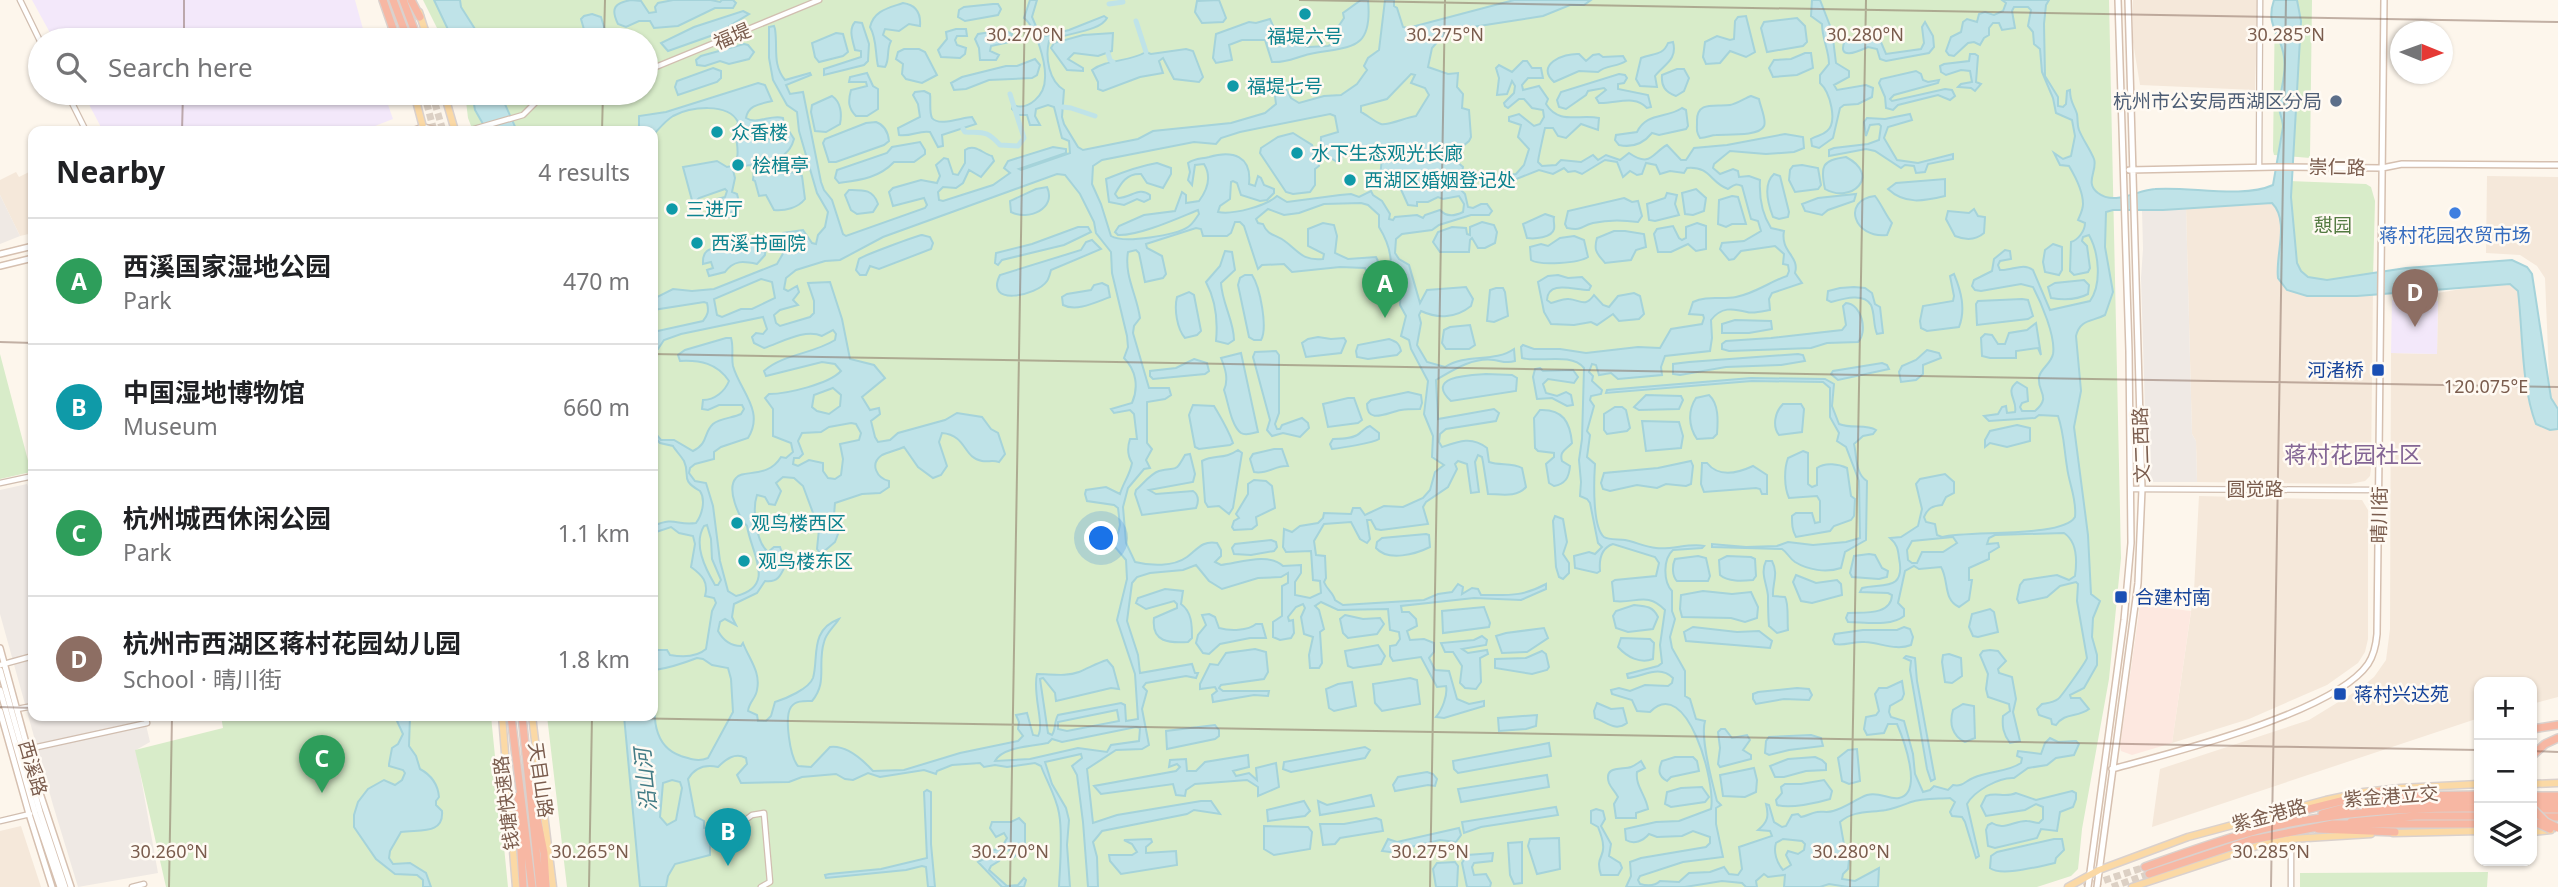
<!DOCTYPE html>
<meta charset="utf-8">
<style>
:root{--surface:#fff;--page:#f2f2f2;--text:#202124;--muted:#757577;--line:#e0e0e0;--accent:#0f766e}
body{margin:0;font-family:"Noto Sans","Noto Sans SC",sans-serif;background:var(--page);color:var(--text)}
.controls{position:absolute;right:21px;bottom:21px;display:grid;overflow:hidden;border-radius:14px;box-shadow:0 2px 5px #0004}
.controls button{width:63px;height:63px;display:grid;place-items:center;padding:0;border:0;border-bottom:2px solid var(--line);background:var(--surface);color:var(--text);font:35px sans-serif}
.compass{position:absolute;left:2390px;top:21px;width:63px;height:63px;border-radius:50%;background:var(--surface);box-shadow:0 2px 5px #0004;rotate:91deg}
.you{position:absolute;left:1102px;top:539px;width:24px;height:24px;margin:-18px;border:5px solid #fff;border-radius:50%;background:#1a73e8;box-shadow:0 0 0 10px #1a73e833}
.badge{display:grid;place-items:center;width:46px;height:46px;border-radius:50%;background:var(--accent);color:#fff;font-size:23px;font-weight:700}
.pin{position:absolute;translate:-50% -58px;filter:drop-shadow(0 2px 4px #0008)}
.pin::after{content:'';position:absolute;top:37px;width:24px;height:21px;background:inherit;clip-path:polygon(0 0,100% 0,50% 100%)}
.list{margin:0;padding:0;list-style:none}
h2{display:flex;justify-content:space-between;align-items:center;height:91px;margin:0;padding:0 28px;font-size:30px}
h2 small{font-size:23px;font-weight:400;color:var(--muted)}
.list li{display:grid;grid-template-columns:46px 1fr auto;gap:21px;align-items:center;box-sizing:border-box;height:126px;padding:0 28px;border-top:2px solid var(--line)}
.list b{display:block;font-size:26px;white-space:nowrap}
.list p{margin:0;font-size:23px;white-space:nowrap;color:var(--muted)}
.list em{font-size:23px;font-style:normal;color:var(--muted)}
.icon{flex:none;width:38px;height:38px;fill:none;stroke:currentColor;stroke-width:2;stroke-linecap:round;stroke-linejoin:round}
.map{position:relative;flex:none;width:2558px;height:887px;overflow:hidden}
.search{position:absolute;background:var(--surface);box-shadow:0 2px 5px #0004;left:28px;top:28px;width:630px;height:77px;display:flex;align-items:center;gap:18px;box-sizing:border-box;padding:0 24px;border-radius:38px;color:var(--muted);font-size:26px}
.panel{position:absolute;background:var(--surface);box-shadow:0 2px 5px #0004;left:28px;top:126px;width:630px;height:595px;border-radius:14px}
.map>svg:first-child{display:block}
.residential{fill:#f5e8da}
.commercial{fill:#fde8e0}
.industrial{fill:#efe9e4}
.education{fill:#f3e8fa}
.green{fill:#d8ecc9}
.water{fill:#bfe3e8;stroke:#a5d3da;stroke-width:2;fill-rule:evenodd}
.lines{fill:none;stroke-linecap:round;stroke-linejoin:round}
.canal{stroke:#bfe3e8;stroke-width:5}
.highway-tunnel{stroke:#dcd0c4;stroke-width:7;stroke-dasharray:7 3.5;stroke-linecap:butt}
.street-casing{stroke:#d1beb0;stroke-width:7}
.secondary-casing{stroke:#d6c0b0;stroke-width:8}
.primary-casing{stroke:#dad1cd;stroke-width:9}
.highway-casing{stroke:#dad1cd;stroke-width:10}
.street{stroke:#fff;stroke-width:4.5}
.secondary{stroke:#fff;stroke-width:5}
.primary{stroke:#fbd9a5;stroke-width:6}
.highway{stroke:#f7b7a3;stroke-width:7}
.highway-bridge-casing{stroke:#dad1cd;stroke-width:10;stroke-linecap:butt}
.highway-bridge{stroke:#f7b7a3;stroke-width:7}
.ticks{fill:none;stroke:#7a5c4d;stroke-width:2;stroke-opacity:0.45}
.culture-dot{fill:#0f9aa8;stroke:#fffaf3;stroke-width:2.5}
.service-dot{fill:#5c6f8a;stroke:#fffaf3;stroke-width:2.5}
.shop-dot{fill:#3f7fe0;stroke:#fffaf3;stroke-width:2.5}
.transit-dot{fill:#1a4fb4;stroke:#fffaf3;stroke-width:2.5}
.labels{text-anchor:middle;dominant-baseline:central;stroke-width:5;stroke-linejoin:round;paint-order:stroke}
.street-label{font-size:19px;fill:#7a5c4d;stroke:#fffaf3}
.culture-label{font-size:19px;fill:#0d838f;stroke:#fffaf3;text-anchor:start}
.service-label{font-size:19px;fill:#4e5e75;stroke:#fffaf3;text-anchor:end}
.park-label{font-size:19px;fill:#537a41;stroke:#fffaf3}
.shop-label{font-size:19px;fill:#366cbe;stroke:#fffaf3}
.transit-label{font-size:19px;fill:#164399;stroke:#fffaf3;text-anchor:start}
.water-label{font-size:21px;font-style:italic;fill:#437c86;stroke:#fffaf3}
.quarter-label{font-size:23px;fill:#846695;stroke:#fffaf3}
.ticks-label{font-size:18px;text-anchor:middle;fill:#7a5c4d;stroke:#fffaf3;stroke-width:5;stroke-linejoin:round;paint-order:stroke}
</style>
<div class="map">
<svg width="2558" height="887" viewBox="0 0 2558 887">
<rect width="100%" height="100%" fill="#fdf6ec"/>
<!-- residential -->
<path class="residential" d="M2133,0H2258L2255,90L2140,85L2133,42Z
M33,170V233L20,236L0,195V180L16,172L19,177Z
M2487,176L2558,177V414L2550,401L2545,278L2537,266L2520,255L2486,253Z
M2276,199L2373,290L2371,469L2370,476L2365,481L2350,484L2197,482L2196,441L2192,434L2186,207Z
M2513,280L2524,292L2533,391L2558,422V697L2532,704V682H2479V718L2152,827L2160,769L2309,720L2358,690L2374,677L2386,660L2390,629L2391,353L2437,354L2438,293Z
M2199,496L2362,500L2368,510V639L2365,652L2358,663L2327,685L2249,719L2172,743L2194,591Z
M21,826L41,887H0V831Z"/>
<!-- commercial -->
<path class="commercial" d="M2140,605L2191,611L2172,743L2132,755L2121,751L2120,746Z"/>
<!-- industrial -->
<path class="industrial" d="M0,195L20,236L0,244Z
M2186,207L2192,434L2196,441L2197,482H2153L2148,480L2147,476L2141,278L2143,249L2142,209Z
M27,484L33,501V716H144L150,742L136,750L158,873L78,887L53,805L0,614V490Z"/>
<!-- education -->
<path class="education" d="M32,0H355L366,40H54Z
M83,93H384L393,119L362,131H103Z
M2392,300L2438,301L2437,354L2391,353Z"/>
<!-- green -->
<path class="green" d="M423,0H2109L2121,558L2109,679L2082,829L2078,869L2071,876L2037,887H567L547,716H653V131H473L468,118L465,93H646V40H443Z
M2275,0H2312L2310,158L2274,155L2273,151Z
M2289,181L2366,184L2371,187L2375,201L2373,278L2332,283L2307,279L2295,267Z
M0,354L31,472L0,479Z
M221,716H491L508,887H166L135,750L223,728Z
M2488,872L2487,887H2300V873Z"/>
<!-- water -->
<path class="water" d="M434,0H460L461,7L482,40H453Z
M631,0L641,1L649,13L656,12L655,7L658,3L673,0H711L720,2L722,0H733L736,3L733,8H715L678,26L654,28L650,21H639L626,27L618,24C610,8 615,3 631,0Z
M1030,0H1037L1032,17L1038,31L1046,36L1069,30L1104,16L1107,18C1100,32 1064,33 1049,41C1045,58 1049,81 1064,90L1062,117L1064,124L1078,147L1083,150L1138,139L1153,131L1231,123L1265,113L1276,104L1274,88L1283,83L1291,98L1299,103L1324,96L1341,95L1357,84L1367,70L1364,66L1368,58L1379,50L1385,0H1394V6L1397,8L1403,27L1408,28L1514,0H1591L1584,5H1570L1543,16L1466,28L1448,34L1439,40L1432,48L1428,67L1448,74L1458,73L1457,87L1463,94L1462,108L1469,110L1471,137L1469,141L1456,152V161L1463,167L1459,188L1465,194L1468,207L1473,208L1481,204H1487L1492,211L1489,215H1471L1439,225L1432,230L1402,234L1396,239L1395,253L1399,259L1409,265L1420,303L1427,290L1466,287L1473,299L1471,306C1456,318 1438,319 1421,311L1419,315L1421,323L1417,345L1427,362L1445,367C1466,353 1494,363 1514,349L1515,361C1506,364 1502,361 1494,360C1473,357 1453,370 1436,380L1438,419L1494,409L1499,413L1496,421L1446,429L1440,434L1439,442L1442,447C1459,441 1472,436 1487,448L1489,462C1500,466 1512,462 1522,468L1526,487C1517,498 1500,494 1488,494L1483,462L1482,457L1478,455L1475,462L1479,492L1471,493L1467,464L1458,461L1455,464L1457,469L1448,487L1426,502L1423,507L1428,524L1381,530L1376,529L1371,520H1367L1370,539L1367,543L1360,539L1351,522L1324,524L1314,541L1316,555L1325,556L1326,578L1324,582C1327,590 1333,592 1335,600L1343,605L1424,600L1438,594L1452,592L1458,584L1463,587L1462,594L1472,588L1478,589L1481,595C1508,595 1522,597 1546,584V589L1521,600L1474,598L1401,606L1402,612H1409L1416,619L1417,626L1407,631L1410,640L1424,639L1434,643V652L1429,658L1435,670L1449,671L1457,699L1469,704L1484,701V706L1444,718L1436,717C1442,710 1448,695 1446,686L1437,687L1421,657L1393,661L1390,656V646L1396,645L1400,639L1399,632L1390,630L1388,609L1338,610L1321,602L1315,606L1319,610L1324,629L1320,632L1322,663L1319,668H1310L1309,655L1313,637L1304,634L1301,617L1305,608L1303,604L1296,607L1288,617L1289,621L1293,620L1294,633L1291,638L1280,640L1273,637V622L1282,616V586L1288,583V573L1281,577L1258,578L1222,589L1209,581L1196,565L1183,570L1150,573L1137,577L1132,583L1127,621L1138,655L1140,673L1192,664L1195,673H1198L1196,678L1186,676L1146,683L1143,687L1147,691L1142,709L1149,745L1142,749L1116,750L1087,769L1093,823L1117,815L1201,801H1211L1220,814L1194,810L1187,814L1102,831L1093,842L1097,857L1098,887H1088L1083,822L1077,775L1072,766L1082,758L1081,754L1045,762L1052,784L1066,808L1069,820L1067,845L1070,887H1059C1060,865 1063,834 1059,813C1056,796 1047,782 1041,766L1035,763L1007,767L995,765L984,767L980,763L952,765L937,771L936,774L924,770L880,777L868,773L853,780L845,779L836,774L802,777L789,782L741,783L737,775L747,764L746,758C735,752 726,759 718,767C705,764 695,767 688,779L695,816L704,821V828L710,829V855L675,864L668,876L666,887H640L624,716H653V621L656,650H667L670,655C682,657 696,658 706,649L712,611L716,603L714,598L705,596C709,582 702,575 691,567L695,544L693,536L679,533L671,527L653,533V526C676,516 676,526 696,523C702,515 706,500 700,491C679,479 691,476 684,461C681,456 676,451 673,446L660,443L653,435V424L655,433L661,440H674L693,451C709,443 703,433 713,424C720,418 733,418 741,414L744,409L742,405H719L708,410L702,409L703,400C715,400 725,391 729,381C717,363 700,360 680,361L678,355L685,350L726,338H731C734,347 731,357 733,366C740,391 765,411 748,438L721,447L714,452V459L695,464L690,468L689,473L695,481L706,483L713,506L720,561L728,591L736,596C777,586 751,553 747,526C739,517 726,489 736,478C743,469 768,479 781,457L786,458L793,452L791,443L773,436V409L765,398L769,394C787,394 829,384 841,371L835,364L822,362L766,376L764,371C783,354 813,354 835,340L836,334L833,330L822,336C805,328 780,343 764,348L754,343L752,337L756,333L763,334L767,329L763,317L681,334L664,340L658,349H653V332L703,321C708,315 709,311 707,303L704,302L653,310V299L673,289L692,291L714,289L777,264L785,250L781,237L783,233L803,230L812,243L816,244L818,235L825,227L828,212L817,193L799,131L797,112L787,105L773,80L769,58V27L774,26L775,29C778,48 772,64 785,80L810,73L811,75L786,85L790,94L803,92L821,182L824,190L832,200L843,234L846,236L925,208L927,205L924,198L893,206L889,192L893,188L921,180L937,183L940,176L936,165L944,158L948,159L953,174L958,175L965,163V150C975,143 983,154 992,156L994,161L981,177L969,170L963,183L956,188L943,187L938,192L939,200L943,201L993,185L1010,173L1004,168L1008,161L1053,147L1066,149V153L1019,169L1021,170L1070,153L1069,141L1062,138L1054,107L1048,105L1036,109L1035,116L1040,125H1030L1027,115H1018L1012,109L1013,105C1029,111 1045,95 1045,78C1046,63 1036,27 1024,18ZM1411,74L1415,75L1411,83L1425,88L1429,95L1416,116C1407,117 1387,126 1381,124C1375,122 1367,115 1361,112V106L1387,99ZM1330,114L1335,116L1338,132L1321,137C1320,150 1327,156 1337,162L1345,154L1363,147L1374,156L1382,158L1380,177L1394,174L1408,205L1417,206V202H1428L1438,197L1443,199L1459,196L1464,204L1463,212C1455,216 1446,217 1440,210L1425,215L1423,218L1417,215L1395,217L1393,220L1389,219L1390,214L1382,201L1373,195L1371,191L1359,197L1351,194L1340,195L1287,202L1277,196C1266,206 1233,215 1218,212L1220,206L1230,199L1231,182L1233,181L1237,183L1241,195L1260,201L1267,200L1274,193V189L1264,185L1261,178L1258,176L1255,186L1249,184C1252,156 1233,150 1209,157C1201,159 1195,158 1188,163L1190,172L1188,180L1192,185L1195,165L1204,164C1212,177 1208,189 1199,201L1186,203V195L1182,192L1175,211L1144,215L1119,226L1115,232L1118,235C1139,236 1178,218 1198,210L1199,214C1196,218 1193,224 1188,227C1176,235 1124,244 1111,236L1101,204L1092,184L1093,166L1102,160L1194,142L1216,144L1221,138L1240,132ZM1057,174L1065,175L1080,194L1094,222L1096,233L1111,252L1112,273L1127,336L1128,347L1124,358C1136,370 1139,387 1132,403L1111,409L1114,413L1130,410L1134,414L1137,439H1130C1127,448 1127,455 1132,463C1130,475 1123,483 1120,494L1106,487L1086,490L1085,494L1087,501L1114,505L1118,508L1120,525L1115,547L1126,560L1127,579L1117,620L1135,674L1138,719L1126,721L1125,705L1121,703L1058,715C1054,722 1056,729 1052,735L1048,733L1040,679L1043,678L1055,693L1056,701L1111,688L1119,689L1113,667L1107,660C1097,663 1089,668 1079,672C1066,677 1051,674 1037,674C1032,693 1045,725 1038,736L1033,735L1027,713L1016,715L1019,722L1018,729L1023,736L1018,741L960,753L904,770L873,771C862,759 846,745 830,747L811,767L798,766C790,757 784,717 791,707C796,700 805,701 812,701C828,682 817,665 824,642C826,633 834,627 839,619C809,630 819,658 813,678C809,689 785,699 775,702L771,716L766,721H758L757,715L748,711C749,702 756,698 757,690C761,672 749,659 743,643L741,646C730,646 723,640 718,631L720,622L725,619L736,625L732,617L734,604L757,593L765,581C778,583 781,575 786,564L780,547H774L768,552C756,542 752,509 757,495L765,497L769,504L775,505L781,491L776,483L783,477L794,478L803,486L819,529L817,549L821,554L835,542L838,534L833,527L835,503L862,494L880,493L889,487V481C877,478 869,464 882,455C888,452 898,450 904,447L918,467L933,478L941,475L947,466L939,442L942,433C967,435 963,458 982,461C988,462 993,460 999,462L1005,454L998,433L991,429L982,417L957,413L945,420L898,433L890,440L878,442L875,437L871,421L880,414L879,408L870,410L862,397L885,378L874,365L850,359L842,319L830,282L808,283L814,301V313L810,317L780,326L776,323L774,315L780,310L798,305L793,300L799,292L797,286L788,291L784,289L786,278L796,270L825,261L840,260L883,237ZM1361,203L1368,205L1379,215V227C1387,240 1393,257 1390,273H1384L1376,257L1348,259L1335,253L1337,236L1334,225L1323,223L1308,229V246L1324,254L1323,259C1303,261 1299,252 1286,242C1277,234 1268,237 1263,224L1258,223L1256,219L1268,209L1284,215L1299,213L1324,204ZM1235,222H1240L1244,226L1258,269L1262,265L1284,264L1292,272L1340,267L1365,268L1367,272L1365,283L1373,285L1383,294L1391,281L1397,280L1401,286L1400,305L1406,316L1401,336L1409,340L1411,349L1428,381L1424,414L1433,436L1432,457L1444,465L1435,472L1430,490L1423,498L1403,507L1384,506L1365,515L1360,508H1353L1351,514L1324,513L1323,518L1318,523L1300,526L1292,532L1284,529L1283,547L1286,552L1311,551L1313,580L1320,581L1321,593L1310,598L1295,595V582L1301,573V565L1283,566C1268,552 1239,563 1221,565L1215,562L1221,556V550L1217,543C1202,540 1197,550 1187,557C1173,567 1151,566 1135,562L1126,543L1123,507L1128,488L1144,469L1150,468L1146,460L1152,449L1147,443V402L1165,399L1171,395L1169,388H1149L1133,333L1134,326L1140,318C1137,295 1124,276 1128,252L1136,250L1139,253L1145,282L1163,278L1166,274L1162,256L1147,248L1146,244L1196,228L1201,229L1203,236H1227L1231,233ZM761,279L772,282L775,298L752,309H741L722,317L717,315L714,299ZM833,388L841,395L840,406L829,414L817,411L812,407L814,395ZM851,423L856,424L861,433L859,440L840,444L843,459L841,475L835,479L828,478L823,471V463L809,460L798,466L793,464L794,458H799L803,454L798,441L802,433L821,432L829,427ZM707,525L711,539L712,559L721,580L718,585H715C705,568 693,544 704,526ZM697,658L703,659L712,665L728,668L731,679L733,712L708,758C698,762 691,759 681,756C645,744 656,699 655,670C669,668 684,663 697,658ZM1117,710L1119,721L1067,731L1058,729V722ZM1136,727L1140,728L1139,741L1111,745L1107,752L1078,748L1030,759L995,761C1002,747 1032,746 1048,743L1052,739L1062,742ZM672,780L680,782L682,788L676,820L667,825L660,817L663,783Z
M1219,0L1226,18L1223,22L1202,23L1195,12L1197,1Z
M1361,0H1368C1373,52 1350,46 1310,54C1296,57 1287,63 1272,62L1265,40H1242L1229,45L1232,60L1216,63L1213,58L1216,34L1249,22L1256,23L1270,19L1274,28L1290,34L1295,41L1308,47L1328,46L1337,42L1338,27L1344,18L1343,13Z
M1812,0H1820L1832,31L1836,63L1849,71V77L1834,85L1837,90L1866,85L1873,88L1872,97L1858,104L1844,105L1840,108L1833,138L1819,148L1812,146L1811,139C1817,135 1822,136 1827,131C1838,122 1830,92 1820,83V75L1829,64C1829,50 1822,39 1822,24L1811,16Z
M2002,0H2049L2046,5L2044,24L2045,76L2058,97V106L2063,107L2066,104L2067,91L2070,90C2070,103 2074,104 2077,114C2078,120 2077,125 2079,130C2083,140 2090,149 2094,159C2098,170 2084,183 2098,193C2115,206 2137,190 2155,189C2189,186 2242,199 2273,185L2283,127C2283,120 2279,113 2279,106C2280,90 2287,74 2284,57C2281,33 2265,26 2274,0H2297L2301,21L2291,197L2297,263L2301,271L2308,277L2327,280L2406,268L2512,260L2527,267L2532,274L2551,398L2558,409V429L2550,430L2536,424C2521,385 2523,333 2518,291L2510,284L2357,296H2307L2287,290L2278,278C2275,255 2290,221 2272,203L2163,210H2113L2106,212L2105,247L2113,292L2105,315C2092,322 2080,319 2076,336L2081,391L2074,427L2088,535L2091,594L2100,601L2093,618L2092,637L2097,655V665L2084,688L2070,695L2071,698H2080L2089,709C2077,718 2065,712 2056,725L2052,724L2051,719L2039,715L2037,709L2042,704C2047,703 2053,703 2058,699C2061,697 2086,662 2087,658L2077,601L2078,584L2076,582L2060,586L2047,597L2019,603L2017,599L2020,585L2024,580L2057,575L2069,580L2075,576C2077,562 2078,542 2064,533L1995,535L1989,538L1987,544L1998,543L1999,547L1989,553V559L1969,568V580H1972L1969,600L1959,607C1943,600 1949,580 1941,567L1919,569L1914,566L1905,571L1898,603L1904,609V616C1891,627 1864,622 1848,622L1846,618L1848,613C1863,612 1891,616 1892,595L1888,593L1860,592L1862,588C1882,583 1906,592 1899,558C1898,549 1897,544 1890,538L1901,537L1918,526L1922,509L1916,484L1920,479L1945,474L1954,482V493L1946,497L1942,505C1932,506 1928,508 1924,517L1926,522L1935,524L1937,535L1942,537C1969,530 2063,538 2075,517C2077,499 2069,484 2067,467C2064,449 2064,433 2058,416L2039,415L2035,418L1989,421L1984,416L1998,414L2002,407L2006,406L2007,413L2015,412C2018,400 2004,392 2017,382L2027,388L2028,401L2022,403L2020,407L2022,411H2035C2052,396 2037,393 2039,377C2041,368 2051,364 2053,354C2056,337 2041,302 2033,287L2021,284L1981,291L1975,290L1972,286L1974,280L1992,271L1994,259L2005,250L2010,251L2011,259L2000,261L1998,265L2000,270C2012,271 2023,262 2033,270L2050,310L2090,301C2102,284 2099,253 2089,235L2083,237L2082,241L2087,246L2090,268L2088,272L2074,275L2070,271L2071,242C2078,240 2085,231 2085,223L2078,220C2080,215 2083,210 2083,204C2083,192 2075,176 2069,166L2060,165L2054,153L2063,159L2071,156L2075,136L2072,120L2056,113L2053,98L2042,72L2040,49L2034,44L2033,32L2028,26L2031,10L2028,7H2014L2012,11L2015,28L2002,30L1999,23H1993L1989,28V35L1984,38L1980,45L1974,42L1968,43L1954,56L1949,55L1946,51L1951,37L1961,32L1963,22L1967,19L1977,22L1979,14L1985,12L1994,15L2003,11L2006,3ZM1953,537L1957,543L1943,552H1922L1917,563H1912L1908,560L1907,550L1912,541Z
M903,3C917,5 921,14 920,26L909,24L899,31L885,29L883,35L891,41C886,50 890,59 885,67L878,66C875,53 877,39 870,27C874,10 889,8 903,3Z
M993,4H998L1001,9L998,15L965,21L958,17L959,10L964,7Z
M743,11L749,14L716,34L668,51L661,43L694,27Z
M592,14L601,17L608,40H587L581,19L584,16Z
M1746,16L1755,52L1746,57L1730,51L1720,63L1706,64L1703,57L1705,42L1717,36L1730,40L1734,39L1735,21L1738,17Z
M1797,18L1805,26L1807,42L1803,46L1767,52L1761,28L1764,22Z
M855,22L862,23L869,44L868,61L864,65L824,75V69L861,57V51L855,50C853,41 848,30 855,22Z
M1925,22L1933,36L1934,47L1929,53L1886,61L1880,59L1877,49L1868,47C1859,51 1836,62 1845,40L1864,42L1870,38L1872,28H1875L1886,54L1921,49L1924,43L1922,27Z
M956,29H966L967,36H957L955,40L957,45L966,48L965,54L960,58L941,57L938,50L947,39L946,32Z
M1004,30L1012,34L1010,42L991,46L990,51L999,55L996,60H980L979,48L975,39L978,34Z
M836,33L843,34L848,52L843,56L819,62L815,57L812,43Z
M1113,33L1112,51L1098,56L1074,53L1068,59L1083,68V71L1067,70L1051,48L1054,43L1083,35Z
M1673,42C1678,60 1663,65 1655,76L1657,87L1640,86L1636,79L1641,58C1653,53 1663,56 1668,43Z
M744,44L748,45L754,52L749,59L729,64L720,61L705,66L697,65L696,60L701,56Z
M904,49H919L925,52L937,75L922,83L906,79L902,74L903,64L896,59L898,52Z
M1186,49L1193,51L1203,77L1199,82L1174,79L1163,58L1159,61L1163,73L1140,77L1103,91L1098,89V82L1092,70C1107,59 1129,62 1146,52L1151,54Z
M1805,53H1811L1813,68L1797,75L1773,77L1769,68L1774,60L1791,59Z
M1579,54L1586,61L1593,55L1599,54L1603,57L1623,56L1626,61C1617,67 1606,65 1598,72L1579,71L1554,82C1535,65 1563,53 1579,54Z
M1970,54H1975L1978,56L1976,82L1981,84L1975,91L1971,88L1958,87L1961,84L1972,82L1970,71L1961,70L1946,75L1941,72L1940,66L1944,64L1969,61Z
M1035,59L1040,65L1037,75L1032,78L989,80L966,89L954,90L951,83L962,77L1006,66H1017Z
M1523,61H1527L1532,68H1541L1543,78H1528L1522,85L1523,90L1539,86L1548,99L1546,104C1559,125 1579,114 1599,118L1598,130L1581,124L1566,138L1558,136L1553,128H1545C1544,132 1538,159 1538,162L1542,166L1556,165L1561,160L1581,162L1593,155L1598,160L1606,155L1620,160L1629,153C1651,168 1652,153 1667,145L1681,160H1686L1694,148L1727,145L1785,134L1803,137L1804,148L1794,152L1766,154L1730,151L1714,164L1713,168L1720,174L1733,169L1738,171L1739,177L1749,176L1760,180C1759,198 1762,214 1771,228L1784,231C1780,252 1800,256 1795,273L1802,283L1772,293L1769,299L1770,310C1764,311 1753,314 1747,312C1732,308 1721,307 1711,320L1712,338L1710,351L1665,356L1661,367L1662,375L1618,379L1611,373L1599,375L1596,365L1592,364L1589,372L1593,376L1592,381L1602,390L1601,394L1591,396L1590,400L1594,406L1587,431L1590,435L1587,457L1595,464C1594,479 1592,527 1604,537C1608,540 1619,539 1625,540C1635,542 1646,547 1656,548C1672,550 1689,543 1704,546L1702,548L1673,550C1663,559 1663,581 1672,591V611L1675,619L1670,637L1672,648L1685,671V696L1690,699L1696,719L1705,721C1700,738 1712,782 1717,801L1721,805L1716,808V824L1723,857L1683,862L1640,876L1638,880L1640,884C1647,886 1654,887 1660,881L1679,882L1689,873L1710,872L1724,867L1729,874L1738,875L1742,869L1739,847L1772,836L1770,831L1758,830C1768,822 1769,816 1766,804L1769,805L1774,822L1782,827L1786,826L1792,815L1798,814L1801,817C1807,816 1811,813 1817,812C1822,811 1828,813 1833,811C1845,808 1856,799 1867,795C1879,791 1889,800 1899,798C1924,793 1903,738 1897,724H1888L1884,733L1867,735L1864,729L1866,717L1876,715L1879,711L1875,694L1879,688H1887L1902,681L1904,694L1902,699L1890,706L1889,712L1891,717L1904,721L1913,754L1915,774L1923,792L1930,790L1934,786L1948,790L1953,785C1963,787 1965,781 1973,778C1990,770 2006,773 2021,763L2022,758L2017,756L2018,751L2041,754L2045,743L2050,738L2058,742L2076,741L2079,744L2074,755L2056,758L2047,765L2028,768L2014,778C1999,777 1974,791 1967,804L1979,856L1976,858L1965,822L1962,817L1952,816L1950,812L1955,802L1950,798C1938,799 1922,798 1911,802C1903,805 1896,808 1886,810C1869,813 1854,810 1840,822L1845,850L1850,851L1848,869L1843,874L1842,879L1855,881L1879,868L1878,887H1848L1829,884L1820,887H1784L1785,875L1768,877L1764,874L1756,881L1757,887H1746L1742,883L1722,881L1685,887H1626L1631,876L1630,862L1641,858L1706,847L1710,843V837L1693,831L1682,836L1657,837L1649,834C1643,841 1634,845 1626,840L1625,829L1656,822L1679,821L1711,809C1716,783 1687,674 1650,712L1637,711L1632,700L1612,694L1611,690L1619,688L1630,691L1645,685L1668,686L1672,683L1673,678C1659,664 1643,677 1628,678L1627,674L1658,666L1662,663L1660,645L1665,610C1647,591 1635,604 1614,601L1612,582L1615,580L1656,576L1659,563L1655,557L1613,544C1601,548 1599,560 1600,571L1597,573L1575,568L1574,556L1589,552L1595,554L1602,547L1598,543L1590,503L1587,499L1580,496L1581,482L1579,460L1582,439L1584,368C1571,352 1539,363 1522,358L1521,347L1523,345L1534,349H1560L1586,353L1638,347L1660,348L1671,329L1702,324L1704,318L1703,315L1689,314L1693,302C1707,295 1721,300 1736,297C1756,293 1769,282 1787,276L1789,271L1788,265L1783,264L1784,254L1775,246L1741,251L1734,259L1729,260L1720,249L1722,243L1744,241L1761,231L1758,221L1751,219L1742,186C1735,183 1734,185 1728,189C1710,183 1711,166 1687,168L1684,173L1670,171L1660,174L1656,165L1646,163L1642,174L1637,175L1630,171L1623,177L1617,162L1605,160L1582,174L1575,171L1568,172L1564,168L1553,174L1539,170L1514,180L1507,179V175L1516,174L1524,165L1529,149L1518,137L1521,125L1509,121V117L1519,114L1534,126L1540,124L1544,117L1543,110L1532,108L1524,99H1519L1508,108L1505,106L1504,103L1514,93L1515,86L1512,81L1507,94L1497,95L1499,78L1496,68L1499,65L1512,72ZM1783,839L1802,841L1805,844L1804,850L1798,854L1788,851L1786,855L1791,865L1783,870C1777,863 1773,852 1776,843Z
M713,68L721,71V78L717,82L678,95L675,87L677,81Z
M1677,69H1684L1689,78L1684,91L1676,96C1665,92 1661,86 1662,75Z
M1916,71L1921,74L1923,80L1928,82L1939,80L1938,83L1894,95L1890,99L1892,101L1945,89L1952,90L1955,96L1950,100L1938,95L1898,105L1893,110L1886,108L1885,97L1879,83L1881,79Z
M867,73L873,86L878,89V109L867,116H856C848,108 848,101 851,90L867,86L866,82H849L850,77Z
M1619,74L1625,75L1627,78L1624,83L1618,84V89L1648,95L1651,107L1647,108C1635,94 1615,104 1599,103L1596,98L1606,90L1604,88L1588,91L1586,95L1566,109L1559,107L1557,100L1561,92Z
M758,83L765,85L772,101C760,104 748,105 746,118C757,125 771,114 783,118L784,125L757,131L755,137C766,142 778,137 789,131L794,139C790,154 781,154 775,166L779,171L796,173L802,176L805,199C798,208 785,211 774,210L766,195L759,196L755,181L753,180L754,171L752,165L742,166L737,158C740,145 732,134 738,122C728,102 690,107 673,116C665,121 659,129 653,135V131H639V116L666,112Z
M924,91L930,94C931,101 929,112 932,118C939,127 963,117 972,117L976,124L942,135L943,146L938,147L930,132C919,130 911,137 899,135L898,128L920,117L918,104L913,95L915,92Z
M472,93H500L517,131H487L475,110Z
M832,96C841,102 842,114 840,124L826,132L815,131L811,112L812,105Z
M1751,96L1759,99C1760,106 1767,120 1764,126C1759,137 1726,134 1716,135C1711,135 1707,138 1700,138C1696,132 1697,129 1697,122C1696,100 1716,107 1730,105C1737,104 1745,98 1751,96Z
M1682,108L1686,110L1688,126L1686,129L1659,135L1652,133C1643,144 1633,148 1619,145L1615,140L1616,135L1637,132C1647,112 1666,119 1682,108Z
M1910,114L1912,120L1888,127L1884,138L1897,160L1918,163L1953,154V159L1928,164L1925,172L1916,173L1914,166L1905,165L1901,168L1875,151L1866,149L1829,156V150L1834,148L1868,144L1879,140L1881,126L1879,124L1870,125L1866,136L1864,122L1867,118L1885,119Z
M876,122C885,125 888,132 889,141L884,145L836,162H829L823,143L825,139L866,123Z
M1293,133L1312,145L1319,166L1315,169V185L1310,192L1293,194L1286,192L1260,153L1261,148L1278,137Z
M920,142L925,150V154L914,162H894C879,178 860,180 839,183L835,178L837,170L887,153L892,147Z
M1846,157C1882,176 1851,204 1825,189C1820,166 1822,160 1846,157Z
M717,161L727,167L732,166L735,178L732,192L737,194L739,202L736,204V212H728L733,214L730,217H723L720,208L725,206V203L717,199L725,197L727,191L725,189L699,198L693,204L683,167Z
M1157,163L1171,168V174L1163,188L1147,183L1141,174C1127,173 1121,183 1115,194L1118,198C1131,198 1139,186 1150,195V199L1144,202L1137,199L1124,205L1109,202L1106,179C1123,172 1139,166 1157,163Z
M1802,165L1818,168L1821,185L1818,189L1795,192L1789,180L1790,170L1793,166Z
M1774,174L1780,176L1789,212L1788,217L1779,219L1773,217C1768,204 1763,184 1774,174Z
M1945,179V196C1924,201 1905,205 1888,189L1896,183Z
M1047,187C1057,209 1028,221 1011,212L1010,201L1036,189Z
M1696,189L1706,198L1704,211L1693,215L1685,214L1682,193Z
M849,190C863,190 873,189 878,204L873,212L857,214L851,210L845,195Z
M1667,193L1677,195L1675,204L1679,215L1655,221L1649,220L1647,204L1665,198Z
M1856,194L1854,201L1828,210L1822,215L1805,211L1802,204L1818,198Z
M1732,196L1738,197L1746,224H1732L1726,227L1718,224L1719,200Z
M1875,196C1882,205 1885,214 1892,223L1887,235C1854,239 1841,200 1875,196Z
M1624,198L1632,202L1638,201L1642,216L1638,222C1624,220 1606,220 1593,223C1580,226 1584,231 1567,228L1565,224L1568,211Z
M1974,209L1978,216L1985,217L1984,233C1976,240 1965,240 1955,236L1946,219L1948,211L1969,213Z
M1545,214L1554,217C1553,221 1555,225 1554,229C1552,238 1534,239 1527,238L1523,224Z
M1482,222L1494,225L1497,232L1495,243L1485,248H1478L1472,238L1470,240L1469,252H1440L1433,242L1438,232L1452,227L1466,228L1467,234L1470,235V227Z
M1697,223L1706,226V249L1696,251L1688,244L1671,252H1658L1654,234L1657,229L1673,226L1679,238L1682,240L1686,238V227Z
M1078,227H1088L1091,232L1064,245L1002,260L998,265L995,263L996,253L1032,244Z
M1614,231H1625L1644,234L1646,247L1636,250L1631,260L1605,263C1598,254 1593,252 1597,238Z
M922,235L930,237L933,243L931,249L879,269L870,266L866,275H860L856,270C857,267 858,262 859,259C862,256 916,236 922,235Z
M1574,236L1584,240L1588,257C1579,263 1540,266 1531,260L1530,247L1541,244L1548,246L1560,238Z
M748,238L761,239L766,246L765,255L757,264C743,261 734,260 725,272L709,276L707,270L713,268L711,262L703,264C702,246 714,249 727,245C731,244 734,241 738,241L743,245Z
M1092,240L1101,249L1051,270C1050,274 1049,278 1047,281C1037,296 984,307 1000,275L1081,250L1086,242Z
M2053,244L2062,247V270L2059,275L2045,272L2043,262L2045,250Z
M1225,251L1232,252L1235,270L1221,283C1222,303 1234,321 1234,340L1228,344L1216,341C1218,321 1215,299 1206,282L1220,266Z
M1954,274C1961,291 1966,309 1959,327L1927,331L1921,328L1920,321L1923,306L1953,301L1954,296L1950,276Z
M1245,275H1252C1260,287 1268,328 1261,340H1254L1249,337L1238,285L1240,278Z
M1558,275L1568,278L1582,277L1591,286L1589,290C1573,290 1548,280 1547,300L1551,303C1557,302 1563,298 1569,299C1580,300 1585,308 1594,295L1603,305L1609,307L1618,296L1634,293L1640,296L1644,314L1639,319L1619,321L1613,314L1597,325L1591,322L1574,325L1551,324L1544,312L1538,282L1548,276Z
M2084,280L2089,285L2088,294C2077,300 2063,300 2051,298L2048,287L2055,283Z
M1102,283L1108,286L1110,297C1096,302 1077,312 1063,305L1062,297L1067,294L1091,290L1094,285Z
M1854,287L1865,288L1872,293L1875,304L1880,307L1883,333L1877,334C1873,325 1875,314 1871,305C1864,292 1842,299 1831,302L1827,300L1828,291L1840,288Z
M1496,288H1503L1505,292L1508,316L1494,322L1487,321L1490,290Z
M1189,292L1194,295L1201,331L1197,335L1185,338C1177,329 1174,309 1177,297Z
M2022,299L2028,300L2033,316L2028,319L1977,325L1976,304L1978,301Z
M1846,303C1862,304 1868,332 1858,342L1827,343L1811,348L1729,351L1722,349V344L1726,341L1771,338L1842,330L1846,325L1843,306Z
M1735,320L1771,321L1772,329L1749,333H1722V324Z
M2036,323L2041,355L2038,348L2016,351V358H1990L1982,356L1981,338L1985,334L1992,335L1998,344H2005L2009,333L2027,330Z
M1470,325L1475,345L1469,349H1446L1442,343L1444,330L1450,327Z
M1318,337L1331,339L1344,338L1346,341L1341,353L1306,357L1302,343L1308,339Z
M1389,339C1397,342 1399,343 1401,351L1397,355L1368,359L1357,357L1356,351L1358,345Z
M1927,350L1939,353L1941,358L1923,365V374L1916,380L1901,382L1899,372L1902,366L1916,360Z
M1276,351L1279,355V413L1275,424L1277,429H1280L1282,425L1302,418L1308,423L1309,428L1300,437L1283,433L1272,436L1267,430L1270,420L1253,357L1255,352Z
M1241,353L1258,432C1253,433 1246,436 1241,433C1231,426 1228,401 1224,390C1229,379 1225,368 1221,358Z
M1798,354L1803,355L1805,361L1781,365L1726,367L1680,375L1673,374V364L1689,362Z
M1194,359L1207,363L1209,371L1205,374L1153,379L1150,376V371L1176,368Z
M1882,363L1887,365L1889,369L1838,380L1831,374L1833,371Z
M1540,368L1543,371L1573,370L1578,377L1574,383L1548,379L1543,384L1546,393L1557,396L1566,392L1571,395L1573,405L1567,406L1552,398L1537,399L1533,377L1535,369Z
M1486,374L1512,375L1517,378L1516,391L1451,401C1424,376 1471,375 1486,374Z
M1751,378L1825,379L1834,384L1832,406L1839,424C1851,429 1866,424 1876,430L1873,434L1863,436L1854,444C1857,456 1855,474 1867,481L1866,540L1845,552L1841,568C1826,573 1808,570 1795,562C1789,558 1788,553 1782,549L1712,547V544L1746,547L1777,546L1788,542L1813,545L1846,542L1860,538L1859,481L1846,447L1837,441L1839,433L1830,417V388L1823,382L1752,381L1606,393L1607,390Z
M1408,392L1421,395L1422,403L1420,409C1413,409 1407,409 1401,410C1388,412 1367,425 1367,404L1371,400Z
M1646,395L1681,396L1683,400L1679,409L1639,410L1634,407Z
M1709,395C1719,404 1718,421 1717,434L1713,438L1697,439C1688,426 1688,410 1696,398Z
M1348,398H1354L1362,420L1358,423L1328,427L1323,404Z
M1783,404H1801L1804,409L1802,432L1779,435C1772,426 1775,412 1783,404Z
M1193,405L1214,406C1221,418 1228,429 1233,443L1230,445L1199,449L1195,447L1189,415Z
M1615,407H1622L1626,410L1630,428L1627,431L1607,434L1604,430V414Z
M1540,410C1563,409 1570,422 1572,443C1566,450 1559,451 1562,461L1570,466C1569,478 1565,484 1554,486L1549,483L1546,464L1554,457V453L1538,451L1535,448L1534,418Z
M1642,421L1679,422L1683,436L1681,448L1646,451Z
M2017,425L2030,428V441L2007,447L1990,443L1985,447V440L1990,431Z
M1370,426L1379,433V439C1373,443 1341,448 1332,449L1330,444L1333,439C1341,439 1355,439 1361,432C1364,430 1366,427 1370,426Z
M1274,449H1282L1288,466C1275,465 1267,475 1254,472L1250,459L1253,454Z
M1238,450L1242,453L1233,508L1229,514L1219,506L1208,507L1205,502L1202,461C1215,454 1224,460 1238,450Z
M1803,451L1808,453V484L1812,487L1817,485V468C1825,462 1839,464 1847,468L1851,496L1855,499L1854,516L1851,520L1834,526L1830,531L1796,537C1792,530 1792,524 1792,516L1796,513H1812L1815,523L1820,522V501L1817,496L1789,498C1784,487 1784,469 1788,458Z
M1190,454L1195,474L1193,482L1149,490L1156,494L1193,491C1199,495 1199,501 1196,508L1142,515L1135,494L1136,490C1143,484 1150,474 1159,471C1177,466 1174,475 1185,455Z
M1691,461L1693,466L1691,484L1686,486L1666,484L1657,488L1637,485L1610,491L1603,489L1601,483L1604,473L1658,468Z
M1702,463H1707C1719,478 1738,473 1753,466L1767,475V494H1762L1760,489L1756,488L1704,492L1701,484Z
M1254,480L1266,481L1272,486L1275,508L1256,517L1257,525L1252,529L1234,530L1232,527L1234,521L1239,518L1236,514L1248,494V484Z
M1555,516L1563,519L1567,542L1563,554L1569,563V573L1563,579L1559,577L1556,567L1553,521Z
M1426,534L1429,535L1430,547C1416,554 1388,562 1376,548L1377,542L1382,538Z
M1271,540L1276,542L1277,547L1274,551L1251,555L1234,554L1232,548L1235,544Z
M1869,554L1875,555L1882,568L1888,571L1887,577L1879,579L1852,577L1850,573L1854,556Z
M1698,556L1706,558L1710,576L1708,581H1677C1672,576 1672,566 1675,559Z
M1727,556L1751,557L1755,559L1756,576L1753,580C1742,581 1728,582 1720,575L1719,560Z
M1766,561H1772C1779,574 1772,584 1773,596L1785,597C1789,603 1787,621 1788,630L1777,633L1769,626C1768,616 1768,606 1768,596C1767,584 1760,573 1766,561Z
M1796,575L1816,583L1837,580L1841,584L1842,595L1812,603L1801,601L1793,582Z
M1165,589L1183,591L1181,604C1192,612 1192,625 1192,638L1188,642C1170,643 1151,643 1154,618L1177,608V604L1174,601L1146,609L1136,603L1138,598Z
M1703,591L1732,594L1751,592L1758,607L1757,618L1745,622L1731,618L1682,617L1680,609L1681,595Z
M1634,605C1645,606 1653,606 1658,617L1653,629L1628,632L1616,628L1613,616L1616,611Z
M1484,607L1490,623L1489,627L1443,633L1442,611Z
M1990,609L1994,612L1998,632L1978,637L1973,636L1969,627L1972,614Z
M1209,614L1215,617L1219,628C1230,631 1248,631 1256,624H1262L1266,638H1250L1220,644L1209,654L1203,653L1196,643L1198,635L1206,625L1202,615Z
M1345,615L1363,619L1380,618L1384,624L1377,634L1348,638L1343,633L1340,619Z
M1693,627L1737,632L1759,631L1772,641L1770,648L1686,641L1684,632Z
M1904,627L1910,629L1913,637L1911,645C1896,651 1881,643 1865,642C1854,641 1845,646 1835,644L1833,640L1835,634L1863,630H1897Z
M1544,628L1548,638L1527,652L1502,653L1496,636L1506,633Z
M1482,636L1487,640L1486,645L1462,649L1468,653L1487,650L1488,654L1480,658L1481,682L1476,689L1465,688L1460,683L1462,666L1453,652H1445L1441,643L1474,640Z
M1621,638L1650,639L1654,643L1653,659C1640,664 1627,657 1618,647Z
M1378,645L1385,656L1381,664L1353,668L1348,666L1345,651Z
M1255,649L1266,652L1268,672L1264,679L1221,685L1219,688L1223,691H1269L1268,696L1254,695L1213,702L1212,695L1217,691L1215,687L1200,689V684L1210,664L1218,665L1226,653Z
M1990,650L1998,651L2006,661L1998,669L1999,673L2012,677L2016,699L2013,712L2020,741L2010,743C2003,734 2002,726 2003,716L2010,711L2009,704L1988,697L1986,689L1988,674L1980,655L1983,651Z
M1542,651L1546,654L1549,667L1547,670L1532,674L1495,668V659L1526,658Z
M1949,654L1961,658L1962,676L1952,683L1945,682L1942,662L1943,655Z
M1906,656L1915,658L1917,681L1935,779L1931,781L1927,769L1910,670L1911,661L1904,658Z
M1410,678L1417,680L1420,704L1382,711L1375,703L1373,684Z
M1352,682L1356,706L1334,711L1329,708L1326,689L1338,684Z
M1797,688L1809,689L1812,695L1809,700L1784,699L1756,704L1753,699V694L1758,692Z
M1597,703L1611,709L1623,708L1627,723C1615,732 1607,722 1595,718L1594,711Z
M1963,704L1974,706L1975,738L1965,742C1952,736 1949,723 1953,710Z
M1537,715L1536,726L1526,729L1499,731L1498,718Z
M403,716H410L409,746L416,756L420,769C431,775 438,785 439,797L436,801V805L442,811C444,835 419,829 401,832L390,851L389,858L393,864L410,863L426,873L431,887H423V880L417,875L395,874L376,859L354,827V815L358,802L368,789L384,780L395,785L402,780L405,773L403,770L389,766V764L392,748L398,744L403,734L397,721Z
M1215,725L1219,730V736L1215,739L1167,749L1166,731Z
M1721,729H1725L1732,738L1747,735L1750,740L1743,750L1751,755V759L1720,767L1718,764L1720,748L1718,732Z
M1811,735L1821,738L1823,746L1789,750L1769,755L1765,753L1766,741L1769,737Z
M1549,743L1551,756L1458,773L1454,769L1453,761Z
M1365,747L1370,750L1365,758L1291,772L1283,769L1284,762Z
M1857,749L1860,781L1849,784L1842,781L1838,758L1848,750Z
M1248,755L1249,767L1233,771L1236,776L1249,773L1257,780L1256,768L1276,763L1279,787L1258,796V787L1247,780L1195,784L1186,790L1185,796L1176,795L1173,784L1101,794L1094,786L1176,771L1180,767L1177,764L1169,767L1170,760L1186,759L1187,771H1196L1205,762Z
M1675,757H1693L1697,761L1699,771L1671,777L1667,781C1658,776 1658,770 1662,761Z
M1815,757L1822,760L1826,764V770L1806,771L1784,777H1775L1770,766L1788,759Z
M1641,761L1645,768L1637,772C1635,786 1646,795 1648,809L1636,813V818H1616L1614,804L1618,797C1615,791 1611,788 1609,783C1603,765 1623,770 1631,767C1634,766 1638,763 1641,761Z
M1754,768L1757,780L1756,792L1745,797L1723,796L1720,775Z
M1427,772L1433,774L1437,779L1435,786L1428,785L1395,791L1393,785L1398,777Z
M1547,775L1549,787L1461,802L1458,789Z
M1824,780L1832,791L1830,799C1817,803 1790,809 1777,805L1776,800L1782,793L1781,787L1785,784H1801Z
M1702,787L1709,797L1705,802L1671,807L1665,804L1667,792L1681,788Z
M927,790L931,792V844L935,887H928L926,867L922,866L906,870L826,878L825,875L829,874L881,869L927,858L924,792Z
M2072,791L2076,793V799L2073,807L2060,812L2057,831L2041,829L2037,838L1995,848L1988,846L1986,830L1988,825L1992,823C2004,831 2015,820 2027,821C2031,821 2035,823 2039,823L2043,819V807L2036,804L2025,810L1986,816L1981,806L1986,796C1996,792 2006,798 2016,793L2036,800Z
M1371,795L1374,806L1320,815L1318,801L1327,805Z
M1304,801L1310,811L1305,816L1268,821L1267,810Z
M1556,807L1558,815L1481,827L1464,833L1462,822Z
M1596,809L1603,811L1605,819L1601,826L1611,844L1609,856L1620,863L1622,868L1618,875H1601C1595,857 1605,857 1603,845C1603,840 1600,832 1598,827L1591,823V811Z
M1019,818L1025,824V846L1014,857L1011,850L1006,851L999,861L991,866L989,870L1007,886L1018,885L1024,878L1026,880L1024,887H1002L978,862L989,856L993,850L1001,849L1007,838L1004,833L996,837L990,828L992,822H1011Z
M1376,818L1381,820L1383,831L1340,838L1335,844L1323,845L1320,824H1344Z
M1264,826L1308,827L1312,832L1310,849L1274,855L1264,849Z
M1459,828L1461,835L1456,842L1440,840L1390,852L1382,851L1388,839L1397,842Z
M1559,838L1560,869L1537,874L1528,846L1530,839Z
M1151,839L1152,842L1146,847V853L1176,851L1177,865L1121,874L1110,861L1109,855H1132L1137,852L1132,844L1124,840Z
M2054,839H2062L2064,850L2056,858L2055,863C2040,866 2001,877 1990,868L1991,856L1997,852Z
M1522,842V883L1514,884L1510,875L1508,843Z
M1493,853L1492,861L1474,863L1472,867L1474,875L1486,874L1491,883L1490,887H1467L1462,863L1467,855Z
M1455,862L1458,866L1457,887H1436L1433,869L1437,863Z"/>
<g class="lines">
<!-- canal -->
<path class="canal" d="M1109,4L1123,2
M1136,21L1146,52
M1108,53L1110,60L1113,62
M1063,107L1071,108L1095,116
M963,129L965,132C984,133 986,130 1000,145L1018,146L1024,138L1010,94"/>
<!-- highway-tunnel -->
<path class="highway-tunnel" d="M424,93L434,131
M432,93L443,131
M2084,887L2145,867
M2112,887L2149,874"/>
<defs>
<path id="street" d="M20,0L40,41
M646,71L819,0
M67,93L86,131
M467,131L523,115L541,97L577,96L588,93
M2259,167L2260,0
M0,483L33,476
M2132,489L2379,490
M0,665L33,656
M17,709L33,706
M28,749L147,723L145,716
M748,818L752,815L764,813L770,882L761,887
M0,821L30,814
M2291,840V887
M132,887L144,884"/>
<path id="secondary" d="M412,131L423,127L440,131
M2129,170L2275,167L2382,168L2402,164L2558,165
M0,254L33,246
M0,266L33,258
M0,648L38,787L71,887
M0,670L40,812L65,887
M0,690L35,813L60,887
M0,711L29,814L52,887
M2112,769C2171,753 2334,713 2368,664C2374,655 2376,645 2377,634L2384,0
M2088,887L2124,620L2131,543L2129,351L2118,0
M2097,887L2138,583L2142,489L2128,0"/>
<path id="primary" d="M419,12L428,40
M392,27L398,40
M414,93L424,131
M444,93L455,131
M502,716L516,887
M532,716L553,887
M2532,784L2558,783
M2532,832L2551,830
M2393,833L2479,831
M2068,887L2099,870L2188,837L2326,800L2364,792L2401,788L2479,784
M2132,887L2257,846L2291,839L2371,834"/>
<path id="highway" d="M383,0L393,29
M393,0L408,40
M403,0L418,40
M411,0L420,17
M511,716L532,887
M522,716L540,887
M2532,729L2558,725
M2532,756L2545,744L2558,738
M518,796L523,887
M2532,796H2558
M2532,803H2558
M2365,807L2422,802L2479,801
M535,808L544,853L546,887
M2532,809H2558
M2322,814L2374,800L2402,796L2479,795
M2532,817H2558
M2278,822L2305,810L2381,791
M2351,822L2415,816H2479
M2318,829L2395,832
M2145,867C2184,853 2222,839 2262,829C2333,812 2406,807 2479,808
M2149,874L2251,840L2333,824H2479"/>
</defs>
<!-- street casing -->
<use href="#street" class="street-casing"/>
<!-- secondary casing -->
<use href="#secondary" class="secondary-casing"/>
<!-- primary casing -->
<use href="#primary" class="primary-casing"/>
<!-- highway casing -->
<use href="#highway" class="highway-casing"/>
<!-- street -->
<use href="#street" class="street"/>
<!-- secondary -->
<use href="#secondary" class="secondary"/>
<!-- primary -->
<use href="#primary" class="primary"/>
<!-- highway -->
<use href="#highway" class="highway"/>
<defs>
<path id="highway-bridge" d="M2532,808L2546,822L2558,828
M2532,821L2550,829"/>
</defs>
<!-- highway-bridge casing -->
<use href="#highway-bridge" class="highway-bridge-casing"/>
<!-- highway-bridge -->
<use href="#highway-bridge" class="highway-bridge"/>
</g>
<!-- ticks -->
<path class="ticks" d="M1299,0L2558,22M184,40V0M604,40L605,0M182,131L183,93M602,131L603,93M0,342L33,343M653,354L2558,387M0,707L33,708M502,716L2479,750M2532,751L2558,752M169,887L172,716M589,887L592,716M1010,887L1025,0M1430,887L1445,0M1850,887L1866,0M2271,887L2286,0"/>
<!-- markers -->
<g class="culture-dot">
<circle cx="1305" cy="14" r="7"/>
<circle cx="1233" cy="86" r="7"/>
<circle cx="717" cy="132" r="7"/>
<circle cx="1297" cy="153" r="7"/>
<circle cx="738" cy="165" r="7"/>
<circle cx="1350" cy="180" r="7"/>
<circle cx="672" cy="209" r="7"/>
<circle cx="697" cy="243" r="7"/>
<circle cx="737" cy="523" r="7"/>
<circle cx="744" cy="561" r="7"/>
</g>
<circle class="service-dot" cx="2336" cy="101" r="7"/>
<circle class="shop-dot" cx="2455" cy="213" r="7"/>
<g class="transit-dot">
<rect x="2371" y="363" width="14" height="14" rx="3.5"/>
<rect x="2114" y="590" width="14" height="14" rx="3.5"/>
<rect x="2333" y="687" width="14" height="14" rx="3.5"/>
</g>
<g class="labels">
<!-- street labels -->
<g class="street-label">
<text transform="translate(732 36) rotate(-23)">福堤</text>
<text transform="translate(2337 167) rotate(1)">崇仁路</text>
<text transform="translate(2141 445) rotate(-92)">文二西路</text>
<text x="2255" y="489">圆觉路</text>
<text transform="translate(2379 515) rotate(-89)">晴川街</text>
<text transform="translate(33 768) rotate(74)">西溪路</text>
<text transform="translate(541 780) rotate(82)">天目山路</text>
<text transform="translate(2391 796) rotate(-4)">紫金港立交</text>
<text transform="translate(506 803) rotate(-97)">钱塘快速路</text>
<text transform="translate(2269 815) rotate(-15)">紫金港路</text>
</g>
<!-- culture labels -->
<g class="culture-label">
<text x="1305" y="36" text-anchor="middle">福堤六号</text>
<text x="1247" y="86">福堤七号</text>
<text x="731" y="132">众香楼</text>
<text x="1311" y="153">水下生态观光长廊</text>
<text x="752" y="165">桧楫亭</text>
<text x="1364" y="180">西湖区婚姻登记处</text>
<text x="686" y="209">三进厅</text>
<text x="711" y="243">西溪书画院</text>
<text x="751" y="523">观鸟楼西区</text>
<text x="758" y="561">观鸟楼东区</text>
</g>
<!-- service labels -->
<g class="service-label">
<text x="2322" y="101">杭州市公安局西湖区分局</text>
</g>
<!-- park labels -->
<g class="park-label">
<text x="2333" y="225">憇园</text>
</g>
<!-- shop labels -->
<g class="shop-label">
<text x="2455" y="235">蒋村花园农贸市场</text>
</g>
<!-- transit labels -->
<g class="transit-label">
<text x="2364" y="370" text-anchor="end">河渚桥</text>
<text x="2135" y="597">合建村南</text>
<text x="2354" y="694">蒋村兴达苑</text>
</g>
<!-- water labels -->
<g class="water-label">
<text transform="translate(645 780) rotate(-96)">沿山河</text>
</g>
<!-- quarter labels -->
<g class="quarter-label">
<text x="2353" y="454">蒋村花园社区</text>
</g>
</g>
<g class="ticks-label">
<text x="1025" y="41">30.270°N</text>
<text x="1445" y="41">30.275°N</text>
<text x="1865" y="41">30.280°N</text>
<text x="2286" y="41">30.285°N</text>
<text x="2486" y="393">120.075°E</text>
<text x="169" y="858">30.260°N</text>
<text x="590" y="858">30.265°N</text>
<text x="1010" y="858">30.270°N</text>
<text x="1430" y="858">30.275°N</text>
<text x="1851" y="858">30.280°N</text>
<text x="2271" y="858">30.285°N</text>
</g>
</svg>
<div class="controls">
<button>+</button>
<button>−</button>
<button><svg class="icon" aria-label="layers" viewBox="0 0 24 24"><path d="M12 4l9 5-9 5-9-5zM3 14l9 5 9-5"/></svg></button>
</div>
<svg class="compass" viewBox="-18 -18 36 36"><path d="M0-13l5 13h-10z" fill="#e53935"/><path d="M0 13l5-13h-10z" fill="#757577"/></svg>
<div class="you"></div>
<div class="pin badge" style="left:1385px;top:318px;background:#2e9e5b">A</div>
<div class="pin badge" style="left:728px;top:866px;background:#0f9aa8">B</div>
<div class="pin badge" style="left:322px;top:793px;background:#2e9e5b">C</div>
<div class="pin badge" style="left:2415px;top:327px;background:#8d6e63">D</div>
<div class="search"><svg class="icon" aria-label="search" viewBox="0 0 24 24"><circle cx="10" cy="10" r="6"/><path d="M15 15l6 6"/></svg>Search here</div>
<section class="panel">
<h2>Nearby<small>4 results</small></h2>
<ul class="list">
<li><span class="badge" style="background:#2e9e5b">A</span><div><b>西溪国家湿地公园</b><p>Park</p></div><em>470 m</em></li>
<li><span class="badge" style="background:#0f9aa8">B</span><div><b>中国湿地博物馆</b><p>Museum</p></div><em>660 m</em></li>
<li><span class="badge" style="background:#2e9e5b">C</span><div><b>杭州城西休闲公园</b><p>Park</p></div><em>1.1 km</em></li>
<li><span class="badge" style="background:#8d6e63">D</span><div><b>杭州市西湖区蒋村花园幼儿园</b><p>School · 晴川街</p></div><em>1.8 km</em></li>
</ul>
</section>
</div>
